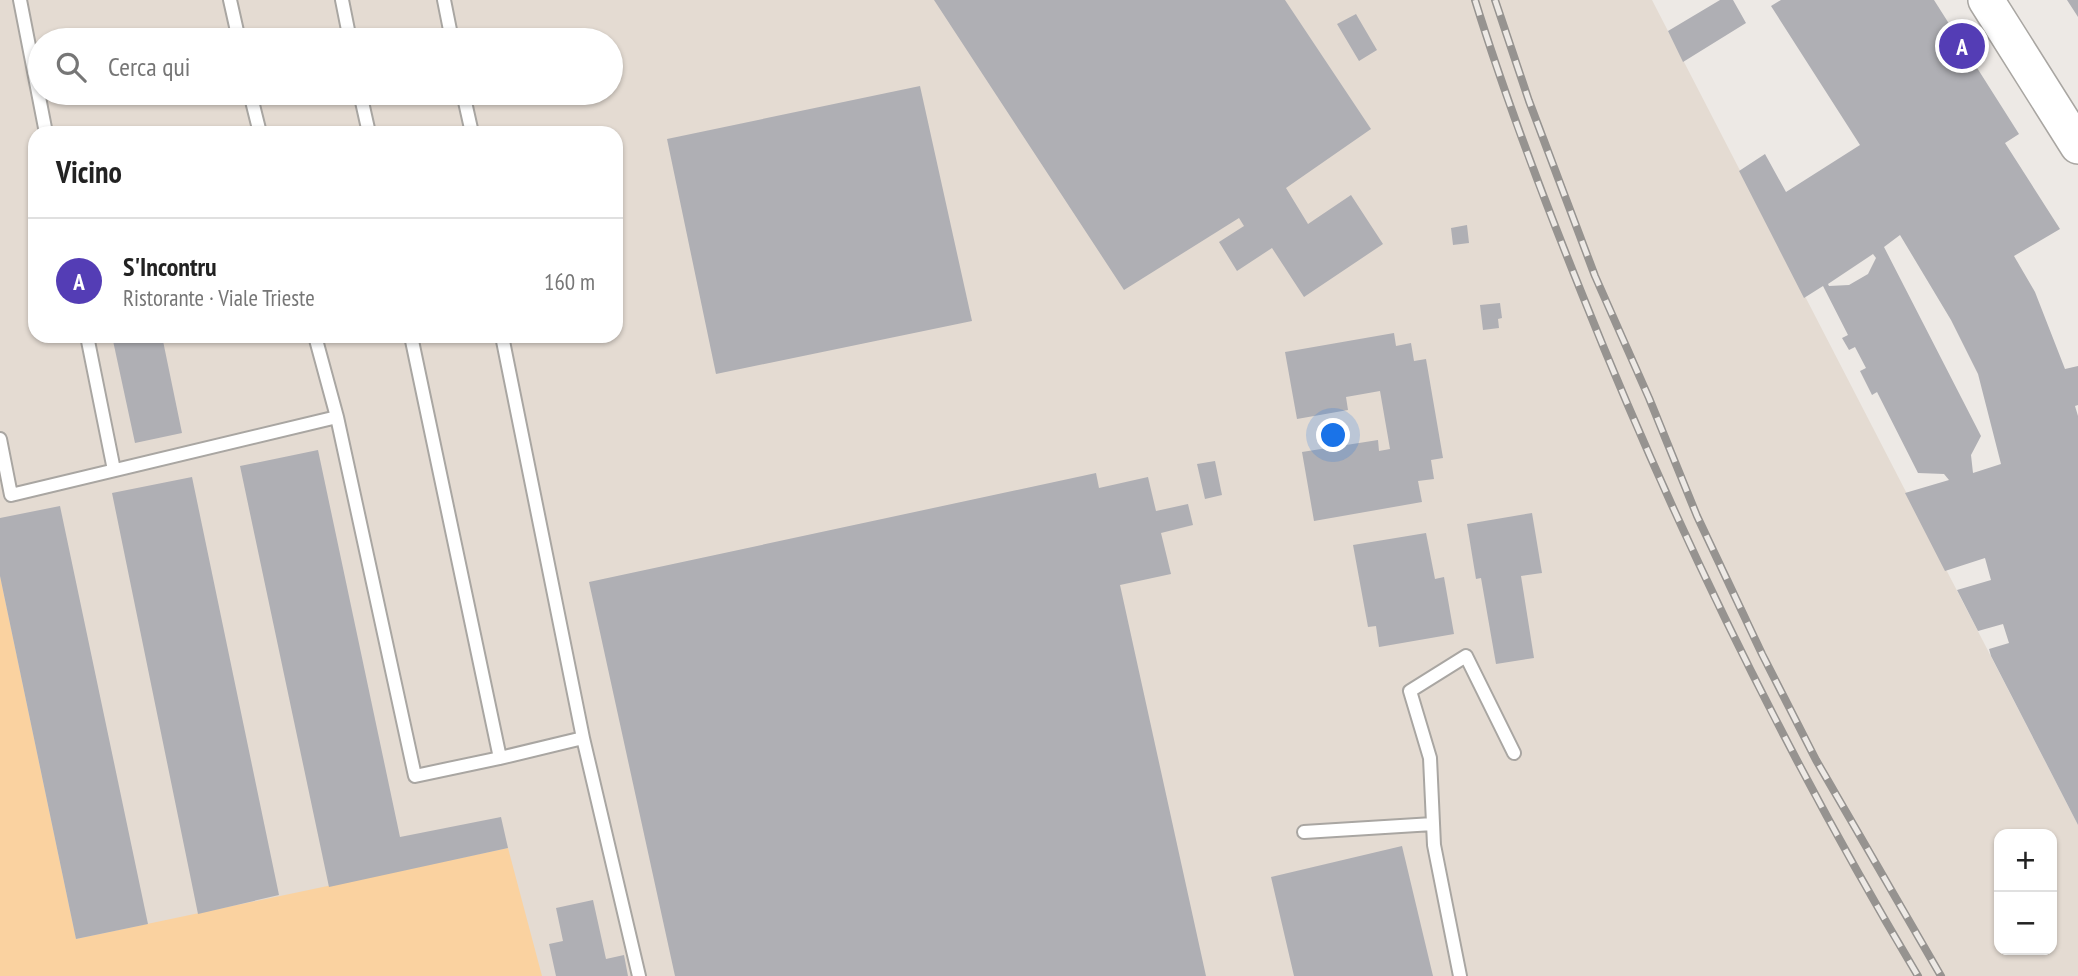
<!DOCTYPE html>
<html lang="it">
<meta charset="utf-8">
<style>
:root{--surface:#fff;--page:#f2f2f2;--text:#222;--muted:#767676;--line:#e0e0e0;--accent:#543db5}
body{margin:0;font-family:"PT Sans Narrow",sans-serif;background:var(--page);color:var(--text)}
.controls{position:absolute;right:21px;bottom:21px;display:grid;overflow:hidden;border-radius:14px;box-shadow:0 2px 5px #0004}
.controls button{width:63px;height:63px;display:grid;place-items:center;padding:0;border:0;border-bottom:2px solid var(--line);background:var(--surface);color:var(--text);font:35px sans-serif}
.you{position:absolute;left:1334px;top:436px;width:24px;height:24px;margin:-18px;border:5px solid #fff;border-radius:50%;background:#1a73e8;box-shadow:0 0 0 10px #1a73e833}
.badge{display:grid;place-items:center;width:46px;height:46px;border-radius:50%;background:var(--accent);color:#fff;font-size:23px;font-weight:700}
.pin{position:absolute;translate:-50% -50%;border:4px solid #fff;box-shadow:0 2px 7px #0006}
.list{margin:0;padding:0;list-style:none}
h2{display:flex;justify-content:space-between;align-items:center;height:91px;margin:0;padding:0 28px;font-size:30px}
h2 small{font-size:23px;font-weight:400;color:var(--muted)}
.list li{display:grid;grid-template-columns:46px 1fr auto;gap:21px;align-items:center;box-sizing:border-box;height:126px;padding:0 28px;border-top:2px solid var(--line)}
.list b{display:block;font-size:26px;white-space:nowrap}
.list p{margin:0;font-size:23px;white-space:nowrap;color:var(--muted)}
.list em{font-size:23px;font-style:normal;color:var(--muted)}
.icon{flex:none;width:38px;height:38px;fill:none;stroke:currentColor;stroke-width:2;stroke-linecap:round;stroke-linejoin:round}
.map{position:relative;flex:none;width:2078px;height:976px;overflow:hidden}
.search{position:absolute;background:var(--surface);box-shadow:0 2px 5px #0004;left:28px;top:28px;width:595px;height:77px;display:flex;align-items:center;gap:18px;box-sizing:border-box;padding:0 24px;border-radius:38px;color:var(--muted);font-size:26px}
.panel{position:absolute;background:var(--surface);box-shadow:0 2px 5px #0004;left:28px;top:126px;width:595px;height:217px;border-radius:21px}
.map>svg:first-child{display:block}
.built{fill:#e4dbd2;fill-rule:evenodd}
.green{fill:#fad2a0}
.building{fill:#afafb4;fill-rule:evenodd}
.lines{fill:none;stroke-linecap:round;stroke-linejoin:round}
.service-casing{stroke:#a9a6a2;stroke-width:16}
.secondary-casing{stroke:#a9a6a2;stroke-width:38}
.service{stroke:#fff;stroke-width:12}
.secondary{stroke:#fff;stroke-width:35}
.rail-casing{stroke:#969390;stroke-width:8}
.rail{stroke:#ede9e5;stroke-width:5;stroke-dasharray:16;stroke-linecap:butt}
</style>
<div class="map">
<svg width="2078" height="976" viewBox="0 0 2078 976">
<rect width="100%" height="100%" fill="#ede9e5"/>
<!-- built -->
<path class="built" d="M0,0H1652L2078,825V976H0ZM40,40H611V93H40ZM35,133H616V336H35ZM1999,834H2052V950H1999Z"/>
<!-- green -->
<path class="green" d="M0,576L76,939L508,848L542,976H0Z"/>
<!-- building -->
<path class="building" d="M934,0H1285L1371,129L1286,188L1308,224L1351,195L1383,244L1304,297L1272,248L1237,271L1219,242L1244,226L1239,218L1124,290Z
M1720,0H1733L1746,23L1683,62L1668,31Z
M1781,0H1934L2019,134L2005,143L2060,229L2014,256L2035,292L2065,369L2078,366V405L2075,406L2078,416V825L1991,656L1989,649L2009,643L2003,624L1978,631L1957,590L1991,580L1985,558L1945,571L1905,493L1949,480L1944,474L1918,473L1877,392L1872,395L1860,371L1866,368L1855,347L1849,350L1842,338L1848,335L1823,286L1804,298L1739,171L1765,154L1786,192L1860,145L1771,6ZM1900,235L1951,320L1978,374L2001,464L1973,473L1971,455L1981,436L1884,247ZM1873,254L1876,258L1868,274L1849,285L1829,286L1828,284Z
M2067,0H2078V17Z
M1356,14L1377,50L1359,61L1337,24Z
M920,86L972,321L716,374L667,139Z
M1467,225L1469,243L1453,245L1451,228Z
M1500,303L1502,318L1498,319L1499,328L1483,330L1480,305Z
M1394,333L1396,346L1411,343L1414,361L1426,359L1443,458L1431,460L1434,479L1418,481L1422,502L1314,521L1302,452L1378,440L1379,451L1390,449L1380,391L1346,397L1348,410L1297,419L1285,352Z
M112,336H162L182,433L135,443Z
M318,450L400,837L501,817L508,848L329,887L240,466Z
M1215,461L1222,495L1205,499L1197,464Z
M1096,473L1099,488L1148,477L1156,511L1188,504L1193,525L1161,533L1171,574L1120,585L1206,976H675L589,582Z
M192,477L279,895L198,914L112,493Z
M60,506L148,924L76,939L0,576V518Z
M1532,513L1542,573L1521,576L1534,658L1496,664L1481,578L1476,579L1467,524Z
M1426,533L1435,579L1444,577L1454,634L1379,647L1376,626L1368,627L1353,545Z
M1402,846L1433,976H1294L1271,877Z
M593,900L606,959L624,955L628,976H556L549,944L563,941L556,908Z"/>
<g class="lines">
<defs>
<path id="service" d="M20,0L46,133
M230,0L239,40
M342,0L350,40
M444,0L452,40
M250,93L260,133
M360,93L369,133
M463,93L472,133
M87,336L114,470
M315,336L337,417
M0,439L11,495L337,417L415,776L500,758L411,336
M583,738L639,976
M500,758L583,738L502,336
M1304,832L1433,824
M1460,976L1434,845L1430,758L1410,691L1466,656L1514,753"/>
<path id="secondary" d="M1986,0L2078,146"/>
</defs>
<!-- service casing -->
<use href="#service" class="service-casing"/>
<!-- secondary casing -->
<use href="#secondary" class="secondary-casing"/>
<!-- service -->
<use href="#service" class="service"/>
<!-- secondary -->
<use href="#secondary" class="secondary"/>
<defs>
<path id="rail" d="M1475,0C1506,100 1543,197 1582,294C1676,530 1788,758 1918,976
M1495,0L1529,101L1595,276L1649,398L1697,516L1762,654L1816,760L1941,976"/>
</defs>
<!-- rail casing -->
<use href="#rail" class="rail-casing"/>
<!-- rail -->
<use href="#rail" class="rail"/>
</g>
</svg>
<div class="controls">
<button>+</button>
<button>−</button>
</div>
<div class="you"></div>
<div class="pin badge" style="left:1962px;top:46px">A</div>
<div class="search"><svg class="icon" aria-label="search" viewBox="0 0 24 24"><circle cx="10" cy="10" r="6"/><path d="M15 15l6 6"/></svg>Cerca qui</div>
<section class="panel">
<h2>Vicino<small></small></h2>
<ul class="list">
<li><span class="badge">A</span><div><b>S'Incontru</b><p>Ristorante · Viale Trieste</p></div><em>160 m</em></li>
</ul>
</section>
</div>
